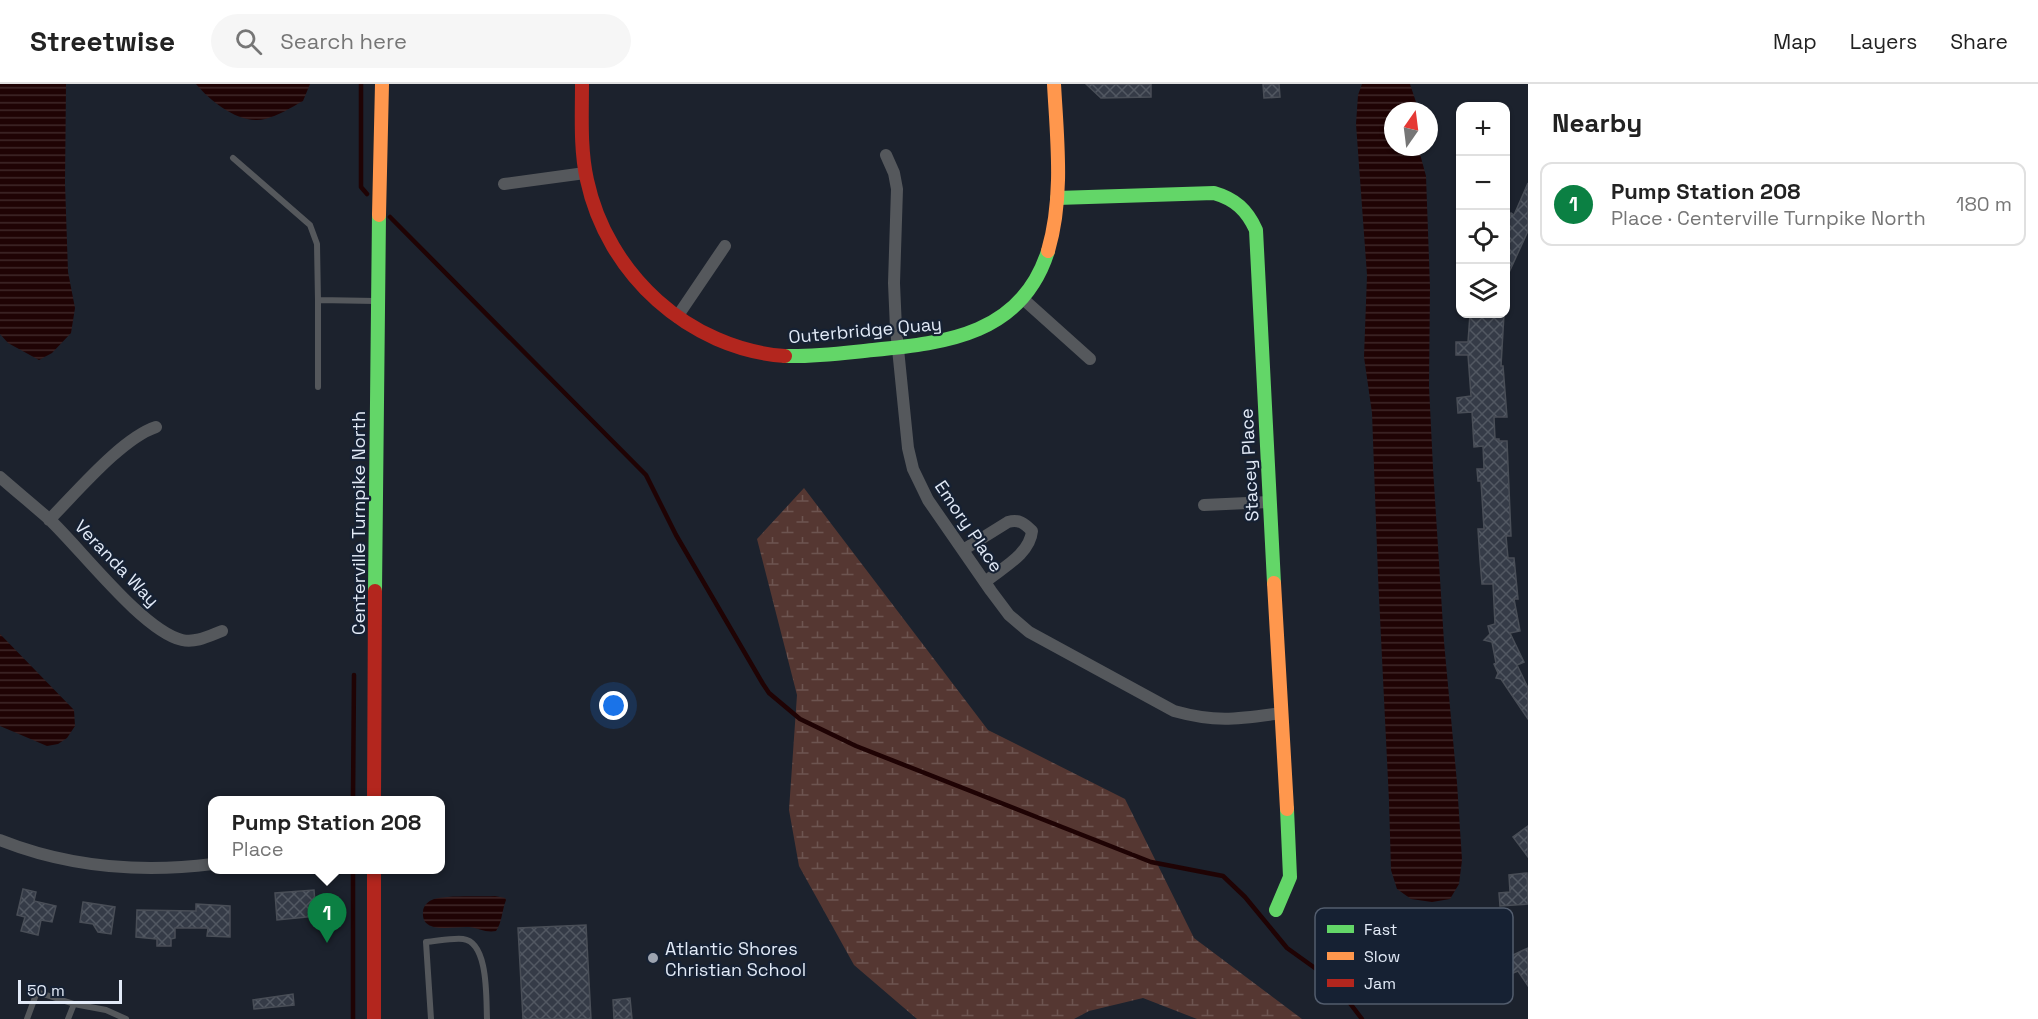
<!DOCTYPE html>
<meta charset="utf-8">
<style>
:root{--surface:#fff;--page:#f6f6f6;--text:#222;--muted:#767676;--line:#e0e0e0;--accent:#0b8043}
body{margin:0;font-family:"Space Grotesk",sans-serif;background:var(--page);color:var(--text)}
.controls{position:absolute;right:18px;top:18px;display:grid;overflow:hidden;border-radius:12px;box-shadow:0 2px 4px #0004}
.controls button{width:54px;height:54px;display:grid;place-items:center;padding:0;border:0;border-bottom:2px solid var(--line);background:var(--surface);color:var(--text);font:30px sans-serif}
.compass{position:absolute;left:1384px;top:18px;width:54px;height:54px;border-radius:50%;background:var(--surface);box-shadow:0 2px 4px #0004;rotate:14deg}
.scale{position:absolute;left:18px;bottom:15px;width:104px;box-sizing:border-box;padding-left:6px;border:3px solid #e2eaf7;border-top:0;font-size:16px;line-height:21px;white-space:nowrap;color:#e2eaf7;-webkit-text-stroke:4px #162133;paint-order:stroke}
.you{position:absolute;left:614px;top:622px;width:21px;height:21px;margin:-15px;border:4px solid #fff;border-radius:50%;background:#1a73e8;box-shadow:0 0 0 9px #1a73e833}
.badge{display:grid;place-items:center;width:39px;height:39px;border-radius:50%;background:var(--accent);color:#fff;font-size:20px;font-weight:700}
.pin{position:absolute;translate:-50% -50px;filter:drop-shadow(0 2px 3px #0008)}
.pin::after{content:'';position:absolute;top:32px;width:21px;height:18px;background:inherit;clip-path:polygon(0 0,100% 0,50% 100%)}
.popup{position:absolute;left:208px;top:712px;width:237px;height:78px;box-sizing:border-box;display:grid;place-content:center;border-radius:12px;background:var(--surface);filter:drop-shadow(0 2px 4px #0005);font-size:20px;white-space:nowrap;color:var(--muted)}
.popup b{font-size:22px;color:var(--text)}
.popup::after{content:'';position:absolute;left:50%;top:100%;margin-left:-12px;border:12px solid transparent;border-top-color:var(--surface)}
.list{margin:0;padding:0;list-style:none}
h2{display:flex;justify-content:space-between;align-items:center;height:78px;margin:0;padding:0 24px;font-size:26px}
h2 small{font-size:20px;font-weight:400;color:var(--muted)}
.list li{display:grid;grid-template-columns:39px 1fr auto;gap:18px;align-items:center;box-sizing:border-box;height:84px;margin:0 12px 12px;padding:0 12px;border:2px solid var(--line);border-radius:12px}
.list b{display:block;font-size:22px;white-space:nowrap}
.list p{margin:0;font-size:20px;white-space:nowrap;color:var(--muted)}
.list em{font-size:20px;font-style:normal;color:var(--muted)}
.icon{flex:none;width:33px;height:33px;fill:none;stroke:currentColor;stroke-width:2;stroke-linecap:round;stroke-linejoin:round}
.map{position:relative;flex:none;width:1528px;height:935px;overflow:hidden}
header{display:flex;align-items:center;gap:36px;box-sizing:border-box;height:84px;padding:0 30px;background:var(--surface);border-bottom:2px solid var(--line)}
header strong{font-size:28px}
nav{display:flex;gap:33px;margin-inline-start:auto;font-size:21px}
.search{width:420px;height:54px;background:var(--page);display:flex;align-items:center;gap:15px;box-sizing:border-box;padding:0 21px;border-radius:33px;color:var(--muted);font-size:22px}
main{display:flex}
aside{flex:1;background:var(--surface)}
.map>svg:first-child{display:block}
.wetland{fill:url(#wetland-marsh)}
.water{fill:url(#water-rules)}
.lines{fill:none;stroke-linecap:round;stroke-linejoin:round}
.stream{stroke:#1f0304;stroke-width:4.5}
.building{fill:url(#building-cross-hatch);stroke:#494e57;stroke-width:1.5}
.lane{stroke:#55585c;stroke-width:6}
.street{stroke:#55585c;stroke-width:12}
.fast{stroke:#63d668;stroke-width:14}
.slow{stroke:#ff974d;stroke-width:14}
.jam{stroke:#b3261e;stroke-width:14}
.poi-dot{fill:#9da4b0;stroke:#162133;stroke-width:2}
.labels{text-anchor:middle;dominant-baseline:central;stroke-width:4.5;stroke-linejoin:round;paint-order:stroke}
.street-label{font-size:18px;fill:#e2eaf7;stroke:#162133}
.poi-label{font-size:18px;fill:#e2eaf7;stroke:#162133;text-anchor:start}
.key{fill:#162133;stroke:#535d6e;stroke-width:1.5}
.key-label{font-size:16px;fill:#e2eaf7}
</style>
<header>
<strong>Streetwise</strong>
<div class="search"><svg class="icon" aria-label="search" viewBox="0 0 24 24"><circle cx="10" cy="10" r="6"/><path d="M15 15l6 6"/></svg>Search here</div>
<nav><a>Map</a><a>Layers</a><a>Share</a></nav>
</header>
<main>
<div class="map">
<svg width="1528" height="935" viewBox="0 0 1528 935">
<defs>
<pattern id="wetland-marsh" width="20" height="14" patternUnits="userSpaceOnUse" patternTransform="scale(1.5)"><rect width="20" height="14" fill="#553732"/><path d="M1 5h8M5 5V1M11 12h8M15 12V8" fill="none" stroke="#6d5450"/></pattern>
<pattern id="water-rules" width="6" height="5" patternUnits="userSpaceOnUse" patternTransform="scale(1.5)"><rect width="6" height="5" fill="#1f0304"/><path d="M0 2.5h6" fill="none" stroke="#3f2829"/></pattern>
<pattern id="building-cross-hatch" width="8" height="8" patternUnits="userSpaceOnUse" patternTransform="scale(1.5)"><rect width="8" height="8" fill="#353b47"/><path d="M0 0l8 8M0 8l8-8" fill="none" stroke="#525862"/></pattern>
</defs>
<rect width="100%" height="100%" fill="#1c222d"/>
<!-- wetland -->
<path class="wetland" d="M804,404L988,646L1125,715L1194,854L1302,935H1197L1143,914L1089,927L1074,935H917L854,881L799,782L789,726L797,611L757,455Z"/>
<!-- water -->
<path class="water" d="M0,0H66L65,99L68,188L75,224L71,249L52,269L39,276L8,259L0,250Z
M196,0H310L303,17C292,23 278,32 265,35C240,41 211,18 196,0Z
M1362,0H1410L1419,27H1393V63H1420V70L1426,92L1430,203L1429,302L1433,384L1444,558L1457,699L1462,776L1459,800L1450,815L1432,818L1411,815L1397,805L1391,786L1389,717L1378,492L1372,329L1364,273L1367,191L1356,40L1358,11Z
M0,550L74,626L75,642L67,654L58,660L47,662L0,642Z
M495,812L505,814L506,816C502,826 502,839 496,847C486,849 478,844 469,843C455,842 421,851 423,828C423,822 428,817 434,815C450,811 478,813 495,812Z"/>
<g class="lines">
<!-- stream -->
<path class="stream" d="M361,0V103L367,110
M390,133L646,391L676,451L763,600L769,609L800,635L856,662L1151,778L1223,792L1245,813L1287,864L1333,897L1362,935
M353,716L354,591
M353,935V786"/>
</g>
<!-- building -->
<path class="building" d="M1086,0H1151V13L1101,14Z
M1263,0H1279L1280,13L1264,14Z
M1528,99V147L1506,195V142L1511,129L1514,131Z
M1470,230H1504L1501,282H1503L1507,333H1494L1495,355H1499V357H1507L1511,452H1506L1508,474H1514L1518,515H1514L1520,547L1510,549L1524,578L1517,581L1528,604V635L1501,595L1496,594L1498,589L1494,580L1496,579L1492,558L1484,556L1490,550L1488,542L1495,540L1493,500H1482L1480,476L1478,445H1484L1481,397H1478L1477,385H1484L1483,362L1474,363L1472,328L1458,329L1457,314L1471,312L1468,271H1456V258H1468Z
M1528,742V773L1513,753Z
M1527,789L1528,820L1500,822L1499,809L1510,808L1509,791Z
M23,805L36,808L34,817L56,822L52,838L41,836L38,851L21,847L25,833L17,831Z
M314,806L315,820L326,819L327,831L277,836L275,809Z
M83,818L115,823L111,850L98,848L93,840L80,838Z
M196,820L230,822V853L207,852L208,844H175V854L171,855V862H157V855L136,853L137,826L196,827Z
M586,841L591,935H523L518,844Z
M1528,864V902L1518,887L1491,898L1485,884Z
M293,910L294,921L254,925L253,916Z
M630,914L632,935H614L613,916Z"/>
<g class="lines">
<!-- lane -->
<path class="lane" d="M233,74L310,141L317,160L318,216L376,217
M318,303V216
M27,935L37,908L74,920L106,926L126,935
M68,935L74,920
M431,935L426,858C438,857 451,854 463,855C489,858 486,916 487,935"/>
<!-- street -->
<path class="street" d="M886,71L894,89L897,105L894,199L896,245L908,364L913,385L928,416L991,507L1009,531L1029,548L1174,627C1217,639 1238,635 1282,629
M504,100L585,89
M1022,214L1090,275
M677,233L725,162
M0,393C16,407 33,421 49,435C81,465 143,547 182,556C196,559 209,552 222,547
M1204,421L1269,418
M49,436C76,409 122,354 156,343
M963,466L1008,438C1019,435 1024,439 1032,447C1030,470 1002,484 985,498
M0,756C68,783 141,789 213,780"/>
<!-- fast -->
<path class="fast" d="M1057,114L1214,109C1235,115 1247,126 1256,146L1274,499
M785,272C814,273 843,269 873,266C947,259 1022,250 1048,167
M375,507L379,131
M1276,826L1290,793L1287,725"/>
<!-- slow -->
<path class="slow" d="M379,131L382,0
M1048,167C1064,113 1057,55 1054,0
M1274,499L1287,725"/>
<!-- jam -->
<path class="jam" d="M582,0C582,32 580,65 587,96C607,190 689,265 785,272
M374,716L375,507
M374,786V935"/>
</g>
<!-- markers -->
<circle class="poi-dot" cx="653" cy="874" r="6"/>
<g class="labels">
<!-- street labels -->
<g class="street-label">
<text transform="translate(865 246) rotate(-5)">Outerbridge Quay</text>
<text transform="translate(1249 381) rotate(-93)">Stacey Place</text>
<text transform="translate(358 439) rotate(-90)">Centerville Turnpike North</text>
<text transform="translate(969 442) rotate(56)">Emory Place</text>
<text transform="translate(117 479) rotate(46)">Veranda Way</text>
</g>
<!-- poi labels -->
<g class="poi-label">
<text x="665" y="864">Atlantic Shores<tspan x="665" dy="21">Christian School</tspan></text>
</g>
</g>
<!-- legend -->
<rect x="1315" y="824" width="198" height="96" rx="9" class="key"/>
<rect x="1327" y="841" width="27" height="8" fill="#63d668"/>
<rect x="1327" y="868" width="27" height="8" fill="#ff974d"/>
<rect x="1327" y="895" width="27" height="8" fill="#b3261e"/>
<g class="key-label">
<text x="1364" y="851">Fast</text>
<text x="1364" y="878">Slow</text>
<text x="1364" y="905">Jam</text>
</g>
</svg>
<div class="controls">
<button>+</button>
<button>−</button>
<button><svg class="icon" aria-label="locate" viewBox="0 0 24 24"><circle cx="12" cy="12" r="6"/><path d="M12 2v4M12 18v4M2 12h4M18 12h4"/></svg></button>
<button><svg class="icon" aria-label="layers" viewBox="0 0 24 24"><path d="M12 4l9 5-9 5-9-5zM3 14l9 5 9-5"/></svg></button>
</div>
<svg class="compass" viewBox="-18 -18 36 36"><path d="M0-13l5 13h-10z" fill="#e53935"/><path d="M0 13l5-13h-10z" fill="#767676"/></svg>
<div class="scale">50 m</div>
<div class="you"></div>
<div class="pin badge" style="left:327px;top:859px">1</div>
<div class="popup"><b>Pump Station 208</b>Place</div>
</div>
<aside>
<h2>Nearby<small></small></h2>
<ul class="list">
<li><span class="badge">1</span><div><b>Pump Station 208</b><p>Place · Centerville Turnpike North</p></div><em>180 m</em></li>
</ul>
</aside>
</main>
